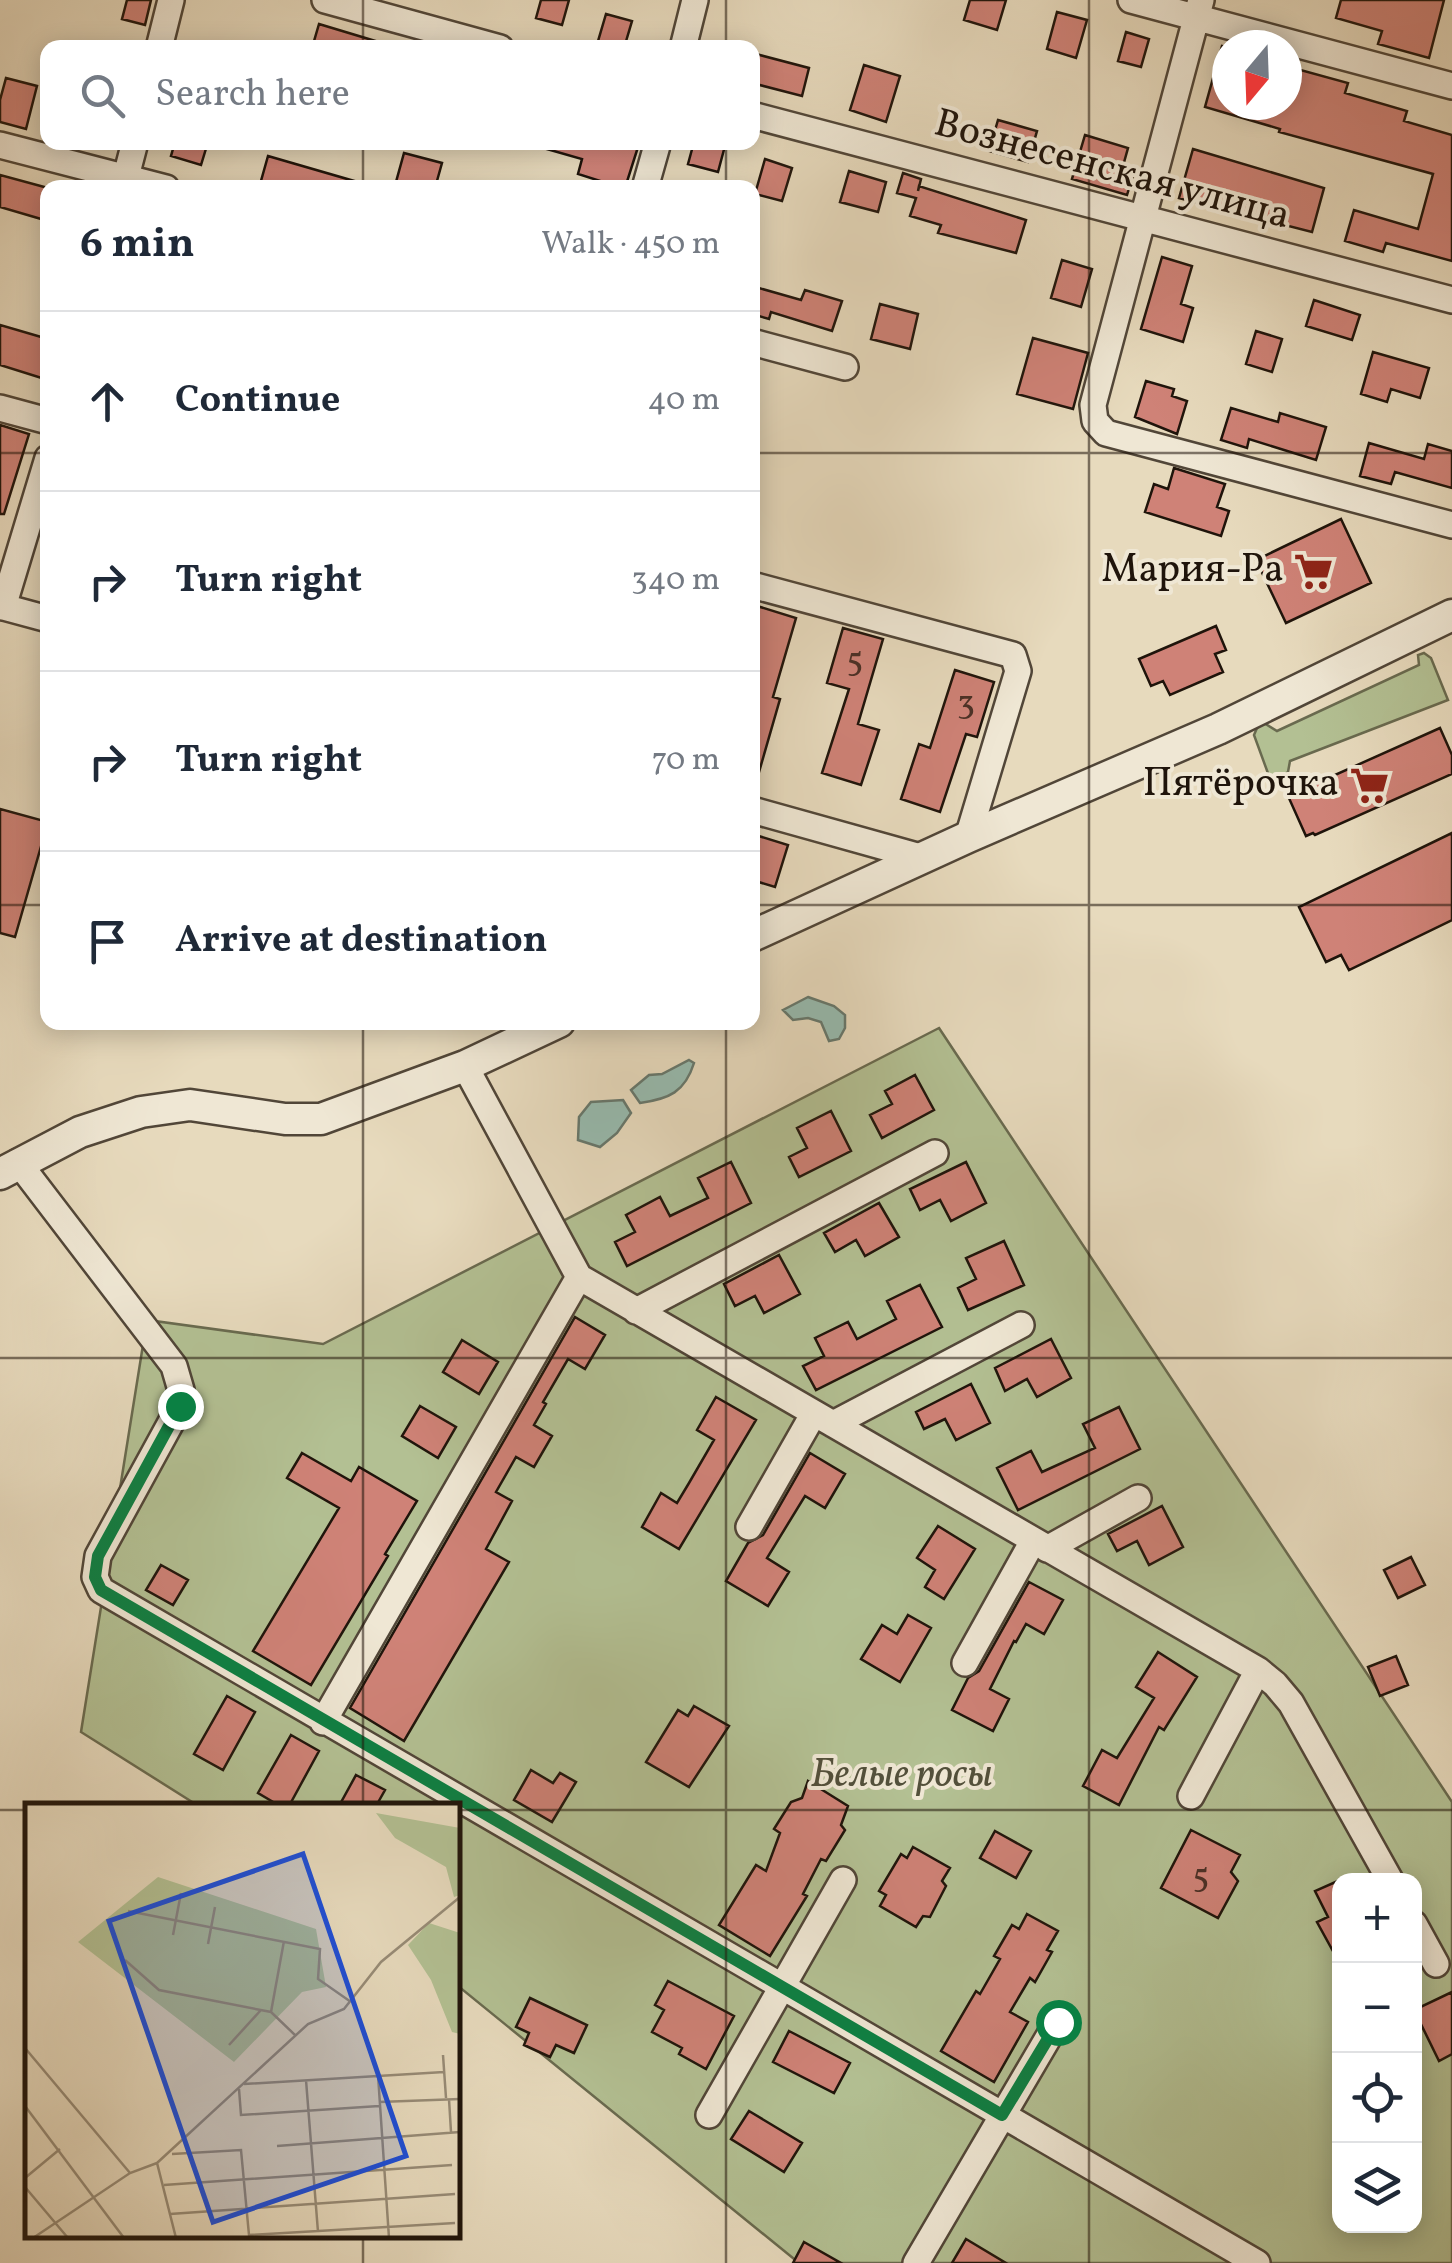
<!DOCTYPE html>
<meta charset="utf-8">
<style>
:root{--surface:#fff;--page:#f2f2f3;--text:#1f2937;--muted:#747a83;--line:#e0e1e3}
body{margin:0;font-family:Vollkorn,serif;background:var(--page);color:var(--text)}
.controls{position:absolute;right:30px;bottom:30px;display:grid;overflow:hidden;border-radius:20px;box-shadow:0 5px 25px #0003}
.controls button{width:90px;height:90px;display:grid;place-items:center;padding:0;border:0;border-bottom:2px solid var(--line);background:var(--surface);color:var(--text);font:50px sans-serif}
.compass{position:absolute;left:1212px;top:30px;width:90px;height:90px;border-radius:50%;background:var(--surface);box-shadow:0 5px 25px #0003;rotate:199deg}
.stop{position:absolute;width:30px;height:30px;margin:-22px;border:8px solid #0b8043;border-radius:50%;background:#fff}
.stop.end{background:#0b8043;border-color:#fff;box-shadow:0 2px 10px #0008}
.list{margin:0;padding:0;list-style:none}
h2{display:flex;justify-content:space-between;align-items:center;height:130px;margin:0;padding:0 40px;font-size:42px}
h2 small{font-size:32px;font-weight:400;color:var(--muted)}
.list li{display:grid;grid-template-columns:65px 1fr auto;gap:30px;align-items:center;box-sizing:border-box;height:180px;padding:0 40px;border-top:2px solid var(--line)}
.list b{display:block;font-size:38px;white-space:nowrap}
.list em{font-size:32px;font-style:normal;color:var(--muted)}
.icon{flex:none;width:55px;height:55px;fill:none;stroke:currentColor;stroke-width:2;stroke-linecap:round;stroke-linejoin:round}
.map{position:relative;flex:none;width:1452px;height:2263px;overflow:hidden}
.search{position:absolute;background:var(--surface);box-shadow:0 5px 25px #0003;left:40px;top:40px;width:720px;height:110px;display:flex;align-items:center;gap:25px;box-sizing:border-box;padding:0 35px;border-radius:20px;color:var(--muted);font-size:38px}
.panel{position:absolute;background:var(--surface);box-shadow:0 5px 25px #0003;left:40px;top:180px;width:720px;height:850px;border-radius:20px}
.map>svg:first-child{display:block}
.green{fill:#b3c093;stroke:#696a4f;stroke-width:2.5;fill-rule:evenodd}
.water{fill:#97bbaf;stroke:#67786d;stroke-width:2.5}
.building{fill:#cf8277;stroke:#1f140b;stroke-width:2.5}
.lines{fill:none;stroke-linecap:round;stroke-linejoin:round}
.minor-casing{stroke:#514638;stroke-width:30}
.tertiary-casing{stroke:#514638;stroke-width:35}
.minor{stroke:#efe7d4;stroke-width:25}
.tertiary{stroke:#efe7d4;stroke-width:30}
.route{stroke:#0b8043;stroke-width:12}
.grid{fill:none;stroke:#1f140b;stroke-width:2.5;stroke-opacity:0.55}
.labels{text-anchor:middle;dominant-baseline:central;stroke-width:8;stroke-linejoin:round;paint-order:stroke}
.number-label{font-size:35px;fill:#4b3026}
.street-label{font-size:40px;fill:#1f140b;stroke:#efe7d4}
.poi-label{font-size:40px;fill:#1f140b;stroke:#efe7d4;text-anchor:end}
.park-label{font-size:40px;font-style:italic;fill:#53503b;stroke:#efe7d4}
.inset-road{fill:none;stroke:#978b76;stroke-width:2.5}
.view{fill:#1d4ed8;fill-opacity:0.15;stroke:#1d4ed8;stroke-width:5}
.inset-edge{fill:none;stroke:#1f140b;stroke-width:5}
</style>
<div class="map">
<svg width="1452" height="2263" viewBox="0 0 1452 2263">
<rect width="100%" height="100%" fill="#e7dabd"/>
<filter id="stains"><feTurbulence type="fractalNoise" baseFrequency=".002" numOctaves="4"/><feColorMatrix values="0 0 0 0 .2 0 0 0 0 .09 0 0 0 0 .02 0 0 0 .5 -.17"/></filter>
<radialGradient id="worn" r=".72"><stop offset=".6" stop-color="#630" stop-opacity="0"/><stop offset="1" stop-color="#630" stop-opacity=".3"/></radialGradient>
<!-- green -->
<path class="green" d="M1424,653L1431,658L1448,700L1290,761L1288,772L1275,779L1269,776L1254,735L1257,728L1264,723L1277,731L1419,665L1418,655Z
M939,1028L1452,1802V2263H799L458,1986V1806L197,1805L81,1732L147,1320L323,1344ZM1340,1880H1414V2226H1340Z"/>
<!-- water -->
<path class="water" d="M808,997L834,1006L845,1015V1028L839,1039L829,1041L821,1022L808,1018L793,1020L783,1010Z
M689,1060L694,1063C685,1092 669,1099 640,1103L631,1090L649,1075L662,1074Z
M623,1100L631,1113L617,1133L600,1147L578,1140L579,1117L591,1102Z"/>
<!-- building -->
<path class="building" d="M127,0H151L145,25L122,19Z
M541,0H569L562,25L536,18Z
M970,0H1006L997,30L964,20Z
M1341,0H1444L1429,58L1378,44L1382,31L1336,18Z
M1057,12L1087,20L1076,58L1047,49Z
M606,14L632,21L624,48H596Z
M319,24L382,43V48H312Z
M1126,32L1149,39L1141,67L1118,61Z
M1222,46L1227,47V105H1287L1297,69L1348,83L1345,93L1407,111L1404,121L1452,135V261L1386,243L1383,252L1345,241L1354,210L1418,229L1433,174L1279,132L1280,129L1205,107Z
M752,53L809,68L802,96L752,83Z
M864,65L900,76L886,122L850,110Z
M6,78L37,86L26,129L0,122V100Z
M998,120L1037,131L1028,162L989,151Z
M1085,135L1128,148L1123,166L1135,169L1127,195L1072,179Z
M175,142H208L201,165L171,156Z
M541,142H622L638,147L625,188H622L578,174L582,159L540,147Z
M694,142H726L718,172L688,164Z
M1193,149L1324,188L1312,232L1179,198Z
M404,153L442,163L435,188H415L396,182Z
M268,156L361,183L360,188H259Z
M765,159L792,168L782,201L755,194Z
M849,171L886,182L878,212L840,202Z
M903,173L921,179L918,191L919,186L1026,220L1016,253L938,233L941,225L910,216L916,198L897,193Z
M0,175L48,188V221L0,207Z
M1162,257L1192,266L1181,304L1193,308L1183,342L1141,329Z
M1062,260L1092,269L1081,307L1051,298Z
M752,286L801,300L805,290L842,301L832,331L771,312L769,319L752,314Z
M1314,300L1360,315L1352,340L1306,326Z
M880,304L918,314L910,349L871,339Z
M0,325L48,339V380L0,365Z
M1256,331L1282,339L1272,372L1246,364Z
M1033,338L1088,353L1073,409L1017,394Z
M1373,352L1429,368L1420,398L1391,389L1387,402L1361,394Z
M1146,381L1174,389L1172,396L1187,401L1177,434L1135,417Z
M1231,408L1278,422L1280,413L1326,427L1316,460L1249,439L1247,448L1221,440Z
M0,425L29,434L4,514H0Z
M1369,443L1424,459L1428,444L1452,451V488L1395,472L1391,484L1360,476Z
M1174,468L1225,484L1217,507L1229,511L1221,536L1145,512L1154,484L1168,489Z
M1341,519L1371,583L1286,623L1256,560Z
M757,606L796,618L773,697L780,699L757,779L752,778V620Z
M1216,626L1226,650L1215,654L1223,672L1170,695L1163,681L1151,686L1139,659Z
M843,628L883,639L858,724L879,730L861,785L822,773L849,689L827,683Z
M955,670L994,682L977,737L966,734L940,812L901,799L919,744L930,748Z
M1440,728L1452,755V774L1315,835L1313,833L1306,836L1288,796Z
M0,809L48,822L15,937L0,933Z
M1452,833V920L1349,970L1341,955L1326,962L1299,907Z
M752,834L788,845L775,887L752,880Z
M915,1075L934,1110L882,1138L870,1115L892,1104L885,1091Z
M831,1111L851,1151L799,1177L789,1157L807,1148L797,1128Z
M731,1162L751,1203L627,1266L615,1242L635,1232L626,1215L660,1197L670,1216L708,1198L698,1178Z
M966,1162L986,1203L951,1221L940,1200L920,1210L910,1189Z
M879,1203L899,1237L865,1256L856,1240L835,1252L824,1233Z
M1004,1241L1024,1285L968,1310L958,1288L976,1279L966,1258Z
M779,1255L800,1294L764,1313L755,1296L735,1306L724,1284Z
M920,1285L942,1327L816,1390L803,1366L824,1356L815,1338L848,1322L857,1339L896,1319L887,1301Z
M575,1317L605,1335L585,1369L568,1359L543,1402L546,1404L534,1425L552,1436L534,1467L516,1457L496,1492L512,1501L486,1549L509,1562L404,1741L350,1708Z
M1051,1339L1071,1378L1037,1397L1027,1379L1005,1391L995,1368Z
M462,1340L498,1362L479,1394L443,1372Z
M971,1384L990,1423L956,1440L945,1419L924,1429L916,1412Z
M716,1397L756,1420L679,1549L642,1527L661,1493L677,1503L689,1483L714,1440L697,1430Z
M420,1406L456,1427L438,1458L402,1436Z
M1119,1407L1140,1449L1018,1510L997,1468L1031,1451L1042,1472L1095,1448L1083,1424Z
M302,1453L351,1481L359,1467L417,1501L385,1554L388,1556L311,1685L253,1651L339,1508L287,1478Z
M810,1453L845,1474L825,1508L805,1496L767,1558L789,1572L768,1606L726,1581L748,1543L763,1535Z
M1162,1506L1183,1547L1149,1565L1137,1541L1117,1551L1108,1534Z
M938,1526L975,1549L944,1599L925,1587L935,1570L917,1558Z
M1411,1557L1425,1585L1398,1598L1384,1570Z
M161,1565L188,1580L173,1605L146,1590Z
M1029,1582L1063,1600L1044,1634L1026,1624L1016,1642L1014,1641L990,1689L1009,1699L993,1731L952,1710L968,1678L979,1671Z
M908,1615L931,1628L900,1682L861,1659L882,1625L897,1634Z
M1158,1652L1197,1677L1164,1730L1159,1727L1119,1805L1083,1786L1102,1750L1117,1758L1154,1698L1136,1687Z
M1396,1656L1408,1685L1380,1696L1368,1667Z
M227,1696L255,1712L223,1770L194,1754Z
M694,1706L729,1726L689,1787L646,1762L678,1710L688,1716Z
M291,1735L319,1751L289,1806H280L258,1793Z
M531,1770L553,1783L560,1773L576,1782L552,1822L514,1800Z
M356,1775L385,1790L376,1806H339Z
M808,1781L848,1806L841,1825L845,1830L826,1861L821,1859L803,1894L807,1896L770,1956L719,1925L756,1865L766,1871L780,1833L774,1829L791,1802L802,1798Z
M1191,1830L1240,1855L1231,1872L1238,1881L1218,1918L1161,1888Z
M995,1831L1031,1851L1016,1878L980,1858Z
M913,1847L950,1868L942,1881L946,1886L930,1917L923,1916L916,1927L880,1906L886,1895L879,1891L901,1854L907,1858Z
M1340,1880V1964L1317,1922L1328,1917L1315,1891Z
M1027,1914L1058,1931L1047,1950L1052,1952L1035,1982L1030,1978L1010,2012L1028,2022L994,2082L941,2051L976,1991L980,1994L1000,1959L994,1956L1012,1925L1019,1929Z
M668,1981L734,2016L706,2069L679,2054L682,2048L652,2032L664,2010L655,2005Z
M1452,1992V2054L1439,2061L1414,2010Z
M530,1998L587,2025L574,2053L556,2045L550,2057L524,2045L529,2033L516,2027Z
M789,2031L850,2063L834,2093L773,2062Z
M749,2111L802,2143L784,2172L731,2139Z
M966,2239L1006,2263H952Z
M804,2242L841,2263H793Z"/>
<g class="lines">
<defs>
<path id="minor" d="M325,0L500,48
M1131,0L1452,86
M1201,0L1093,405L1095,421L1106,433L1452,525
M159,48L171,0
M683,48L695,0
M752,115L1452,300
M0,145L166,188
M123,188L135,142
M645,188L658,142
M752,342L845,367
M0,408L48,421
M752,585L1013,655L1018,671L968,837
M0,606L48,619
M3,607L48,458
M752,810L924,858
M465,1066L579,1277L1258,1670L1275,1684L1291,1703L1390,1880
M18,1162L174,1366L181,1390L180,1406L98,1556L95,1577L101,1590L1257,2263
M636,1311L935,1153
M833,1424L1021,1325
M749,1527L814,1413
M1047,1549L1138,1498
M965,1663L1033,1541
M323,1722L579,1277
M1191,1796L1258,1670
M1414,1924L1436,1964
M709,2115L843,1880
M916,2263L1058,2021"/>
<path id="tertiary" d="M752,936L968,837L1218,729L1452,615
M0,1174L80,1132L141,1112L190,1105L285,1119H321L465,1066L559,1022"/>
</defs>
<!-- minor casing -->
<use href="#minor" class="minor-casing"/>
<!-- tertiary casing -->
<use href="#tertiary" class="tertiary-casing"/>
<!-- minor -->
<use href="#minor" class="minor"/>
<!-- tertiary -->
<use href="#tertiary" class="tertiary"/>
</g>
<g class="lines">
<!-- route -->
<path class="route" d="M180,1406L98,1556L95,1577L101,1590L1002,2115L1058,2022"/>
</g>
<!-- grid -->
<path class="grid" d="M363,0V48M726,0V48M1089,0V2263M363,142V188M726,142V188M0,453H48M752,453H1452M0,905H48M752,905H1452M363,1022V1806M726,1022V2263M0,1358H1452M0,1810H28M458,1810H1452M363,2236V2263"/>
<!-- icons -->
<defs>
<symbol id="supermarket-bare" viewBox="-9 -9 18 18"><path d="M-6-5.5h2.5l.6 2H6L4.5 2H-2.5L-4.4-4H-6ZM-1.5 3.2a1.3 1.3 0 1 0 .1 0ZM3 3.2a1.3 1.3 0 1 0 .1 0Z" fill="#8f2418" stroke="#efe7d4" stroke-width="2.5" paint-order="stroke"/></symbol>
</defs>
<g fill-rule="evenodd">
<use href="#supermarket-bare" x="1286" y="544" width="55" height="55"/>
<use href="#supermarket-bare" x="1342" y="758" width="55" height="55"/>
</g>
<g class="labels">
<!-- number labels -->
<g class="number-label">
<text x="855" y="661">5</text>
<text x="966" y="704">3</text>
<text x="1201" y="1877">5</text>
</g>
<!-- street labels -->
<g class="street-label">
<text transform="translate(1112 171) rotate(15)">Вознесенская улица</text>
</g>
<!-- poi labels -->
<g class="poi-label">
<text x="1284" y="571">Мария-Ра</text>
<text x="1339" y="785">Пятёрочка</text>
</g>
<!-- park labels -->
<g class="park-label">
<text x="902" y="1776">Белые росы</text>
</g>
</g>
<!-- overview -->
<g transform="translate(25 1803)">
<rect width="435" height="435" fill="#e7dabd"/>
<path d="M351,10L435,25V92L429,94L421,64L370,35ZM133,74L291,126L301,184L277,189L209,259L53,139ZM404,120L435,130V231L427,229L406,177L383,142Z" fill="#b3c093"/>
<path class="inset-road" d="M103,108L295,146L293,176L326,199M148,132L156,90M183,141L190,104M100,157L134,187L246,209L270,232M246,209L259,138M204,242L236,207M0,245L105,370M418,252L421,295M353,272L364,435M281,277L293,429M219,281L419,269M214,286L216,312L354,303M424,296L426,329M354,299L435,296M0,303L99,435M252,343L435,329M147,351L216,347L224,432L430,420M132,360L283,221L319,206L356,159L435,94M0,375L35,346M139,382L427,362M0,384L43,435M145,411L430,391M8,435L105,370L132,360L151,435"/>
<path class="view" d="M278,51L381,353L188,419L84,118Z"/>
<rect width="435" height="435" class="inset-edge"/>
</g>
<rect width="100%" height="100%" filter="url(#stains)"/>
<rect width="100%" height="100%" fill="url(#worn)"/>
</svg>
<div class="controls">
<button>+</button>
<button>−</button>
<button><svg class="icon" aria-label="locate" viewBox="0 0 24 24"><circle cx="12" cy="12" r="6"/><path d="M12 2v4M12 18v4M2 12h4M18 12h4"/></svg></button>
<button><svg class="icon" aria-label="layers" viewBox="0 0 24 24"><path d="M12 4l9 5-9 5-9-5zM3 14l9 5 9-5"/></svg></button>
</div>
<svg class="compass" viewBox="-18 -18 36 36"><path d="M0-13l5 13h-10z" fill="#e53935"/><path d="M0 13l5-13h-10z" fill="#747a83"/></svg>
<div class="stop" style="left:1058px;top:2022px"></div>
<div class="stop end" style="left:180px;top:1406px"></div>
<div class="search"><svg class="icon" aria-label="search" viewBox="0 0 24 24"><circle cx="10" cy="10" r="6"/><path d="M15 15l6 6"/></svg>Search here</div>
<section class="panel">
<h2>6 min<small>Walk · 450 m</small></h2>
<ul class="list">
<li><svg class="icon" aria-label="ahead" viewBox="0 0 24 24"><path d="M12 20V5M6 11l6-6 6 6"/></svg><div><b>Continue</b></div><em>40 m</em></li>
<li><svg class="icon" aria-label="right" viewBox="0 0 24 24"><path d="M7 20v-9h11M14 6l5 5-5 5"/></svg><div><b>Turn right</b></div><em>340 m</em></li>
<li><svg class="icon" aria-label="right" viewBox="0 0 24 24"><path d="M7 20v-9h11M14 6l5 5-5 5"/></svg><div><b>Turn right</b></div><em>70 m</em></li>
<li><svg class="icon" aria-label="arrive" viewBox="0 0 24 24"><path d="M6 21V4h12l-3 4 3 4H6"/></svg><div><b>Arrive at destination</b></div></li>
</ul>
</section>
</div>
